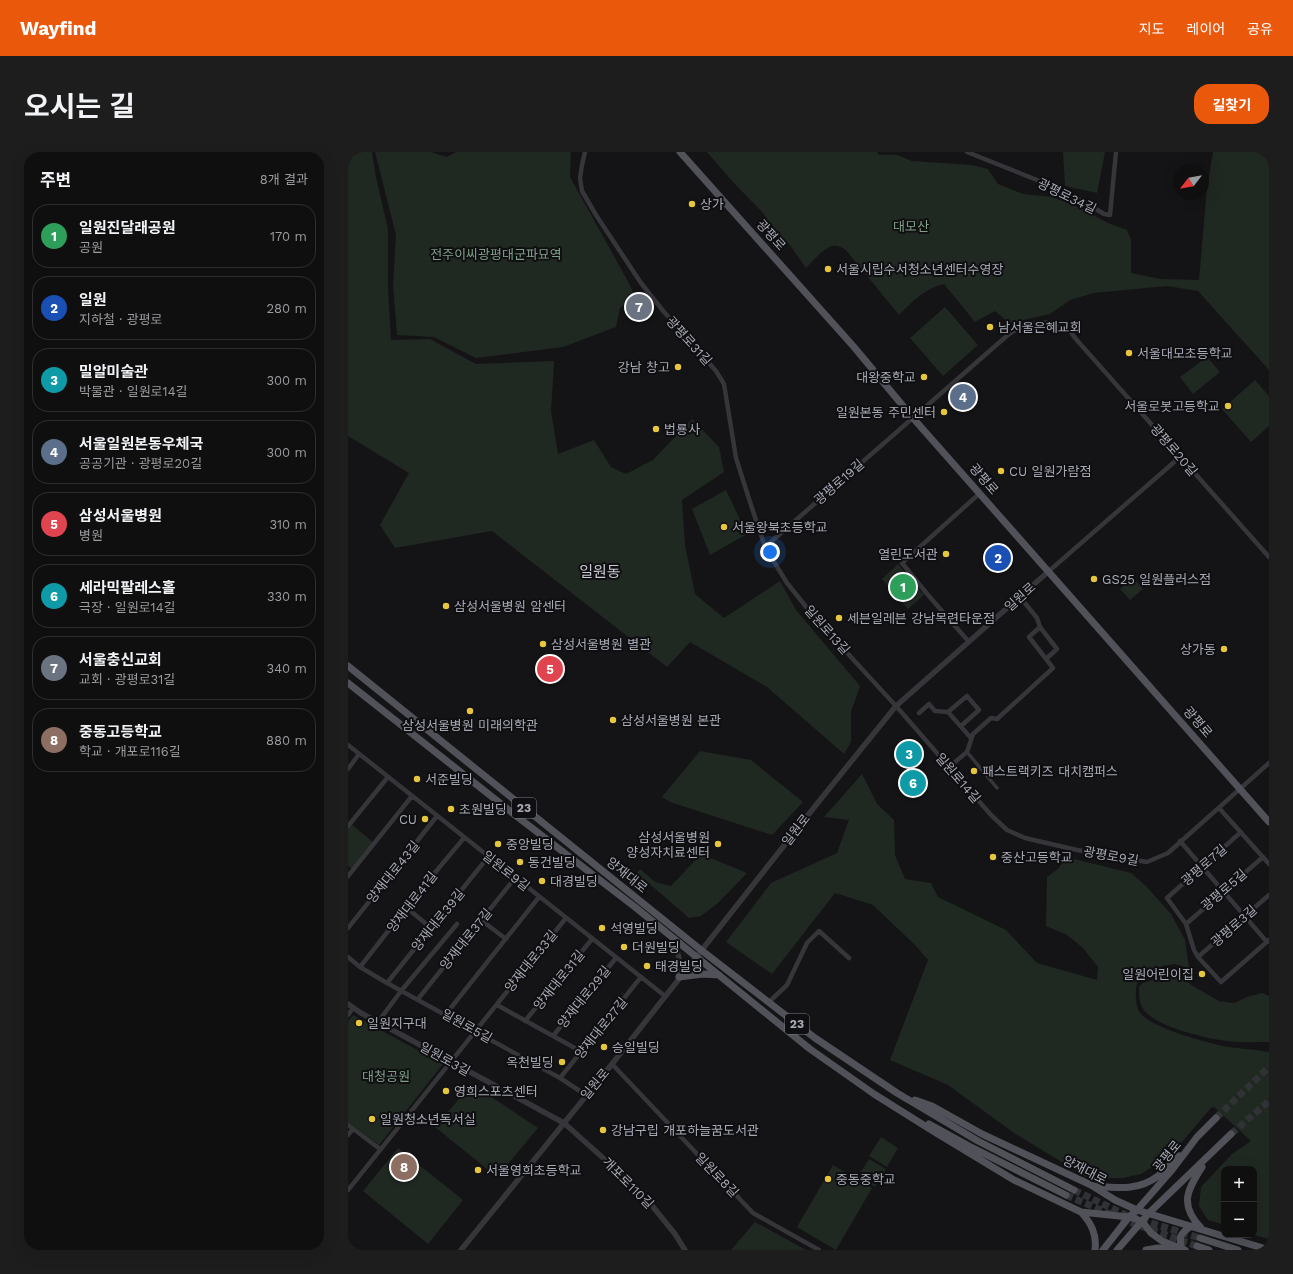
<!DOCTYPE html>
<html lang="ko">
<meta charset="utf-8">
<style>
:root{--surface:#0f0f10;--page:#1d1d1e;--text:#f1f3f6;--muted:#9b9c9f;--line:#2f2f30;--accent:#ea580c}
body{margin:0;font-family:"Work Sans","Noto Sans KR",sans-serif;background:var(--page);color:var(--text)}
.controls{position:absolute;right:12px;bottom:12px;display:grid;overflow:hidden;border-radius:8px;box-shadow:0 4px 16px #0002}
.controls button{width:36px;height:36px;display:grid;place-items:center;padding:0;border:0;border-bottom:1px solid var(--line);background:var(--surface);color:var(--text);font:20px sans-serif}
.compass{position:absolute;left:825px;top:12px;width:36px;height:36px;border-radius:50%;background:var(--surface);box-shadow:0 4px 16px #0002;rotate:239deg}
.you{position:absolute;left:422px;top:400px;width:14px;height:14px;margin:-10px;border:3px solid #fff;border-radius:50%;background:#1a73e8;box-shadow:0 0 0 6px #1a73e833}
.badge{display:grid;place-items:center;width:26px;height:26px;border-radius:50%;background:var(--accent);color:#fff;font-size:13px;font-weight:700}
.pin{position:absolute;translate:-50% -50%;border:2px solid #fff;box-shadow:0 1px 4px #0006}
.list{margin:0;padding:0;list-style:none}
h2{display:flex;justify-content:space-between;align-items:center;height:52px;margin:0;padding:0 16px;font-size:17px}
h2 small{font-size:13px;font-weight:400;color:var(--muted)}
.list li{display:grid;grid-template-columns:26px 1fr auto;gap:12px;align-items:center;box-sizing:border-box;height:64px;margin:0 8px 8px;padding:0 8px;border:1px solid var(--line);border-radius:16px}
.list b{display:block;font-size:15px;white-space:nowrap}
.list p{margin:0;font-size:13px;white-space:nowrap;color:var(--muted)}
.list em{font-size:13px;font-style:normal;color:var(--muted)}
.map{position:relative;flex:none;width:921px;height:1098px;overflow:hidden;border-radius:16px}
header{display:flex;align-items:center;gap:24px;box-sizing:border-box;height:56px;padding:0 20px;background:var(--accent);color:#fff}
header strong{font-size:19px}
nav{display:flex;gap:22px;margin-inline-start:auto;font-size:14px}
.intro{display:flex;align-items:center;justify-content:space-between;box-sizing:border-box;height:96px;padding:0 24px}
h1{margin:0;font-size:28px}
.button{padding:10px 18px;border-radius:16px;background:var(--accent);color:#fff;font-size:14px;font-weight:700}
main{display:flex;gap:24px;padding:0 24px}
aside{flex:1;background:var(--surface);border-radius:16px;box-shadow:0 4px 16px #0002}
.map>svg:first-child{display:block}
.green{fill:#202822}
.lines{fill:none;stroke-linecap:round;stroke-linejoin:round}
.primary-tunnel{stroke:#313236;stroke-width:7;stroke-dasharray:7 3.5;stroke-linecap:butt}
.pedestrian{stroke:#35353a;stroke-width:3.5}
.minor{stroke:#35353a;stroke-width:4.5}
.tertiary{stroke:#35353a;stroke-width:5.5}
.primary{stroke:#515259;stroke-width:7}
.poi-dot{fill:#e5c63d;stroke:#0f0f11;stroke-width:1.5}
.labels{text-anchor:middle;dominant-baseline:central;stroke-width:4;stroke-linejoin:round;paint-order:stroke}
.shield{fill:#0f0f11;stroke:#797b84;stroke-width:1}
.shield-label{font-size:12px;font-weight:bold;fill:#a7a9b5}
.street-label{font-size:13px;fill:#a7a9b5;stroke:#0f0f11}
.poi-label{font-size:13px;fill:#a7a9b5;stroke:#0f0f11;text-anchor:start}
.park-label{font-size:13px;fill:#7f9f86;stroke:#0f0f11}
.quarter-label{font-size:15px;fill:#c7c8d1;stroke:#0f0f11}
</style>
<header>
<strong>Wayfind</strong>
<nav><a>지도</a><a>레이어</a><a>공유</a></nav>
</header>
<div class="intro"><h1>오시는 길</h1><a class="button">길찾기</a></div>
<main>
<aside>
<h2>주변<small>8개 결과</small></h2>
<ul class="list">
<li><span class="badge" style="background:#2e9e5b">1</span><div><b>일원진달래공원</b><p>공원</p></div><em>170 m</em></li>
<li><span class="badge" style="background:#1a4fb4">2</span><div><b>일원</b><p>지하철 · 광평로</p></div><em>280 m</em></li>
<li><span class="badge" style="background:#0f9aa8">3</span><div><b>밀알미술관</b><p>박물관 · 일원로14길</p></div><em>300 m</em></li>
<li><span class="badge" style="background:#5c6f8a">4</span><div><b>서울일원본동우체국</b><p>공공기관 · 광평로20길</p></div><em>300 m</em></li>
<li><span class="badge" style="background:#e0444e">5</span><div><b>삼성서울병원</b><p>병원</p></div><em>310 m</em></li>
<li><span class="badge" style="background:#0f9aa8">6</span><div><b>세라믹팔레스홀</b><p>극장 · 일원로14길</p></div><em>330 m</em></li>
<li><span class="badge" style="background:#6b7280">7</span><div><b>서울충신교회</b><p>교회 · 광평로31길</p></div><em>340 m</em></li>
<li><span class="badge" style="background:#8d6e63">8</span><div><b>중동고등학교</b><p>학교 · 개포로116길</p></div><em>880 m</em></li>
</ul>
</aside>
<div class="map">
<svg width="921" height="1098" viewBox="0 0 921 1098">
<rect width="100%" height="100%" fill="#141416"/>
<!-- green -->
<path class="green" d="M0,0H24L28,25L40,77V134L43,188L82,187L128,212L206,209L203,259L210,302L246,288L263,315L278,322L305,308L344,267L371,295L376,320L334,348L337,393L347,442L376,466L432,429L448,458L512,534L503,560V590L496,602L419,535L342,490L319,515L144,379L47,396L32,373L61,321L0,284Z
M27,0H83L99,5L108,0H223L222,25L282,133L286,143L272,156L268,175L215,195L128,206L86,185L49,183L45,133L48,83Z
M359,0H529L531,3H549L564,9L624,13L640,17L650,32L675,42L704,45L730,55L760,71L779,78L783,88V121L812,127L851,128L859,36L865,0H921V218L850,139L819,134L746,141L722,148L702,162L661,171L647,159L627,170L596,132C577,136 564,150 551,163L497,97C493,95 489,93 484,94C476,96 464,110 458,116L442,93L426,77L415,61L385,30Z
M715,0H757L749,41L717,34Z
M597,155L630,193L595,224L562,186Z
M859,205L872,220L845,242L832,225Z
M907,228L921,244V274L903,290L874,257Z
M378,338L399,382L362,403L344,357Z
M550,412L576,443L560,457L534,427Z
M786,426L795,437L782,448L772,437Z
M352,599L403,608L455,650L424,683L322,650L314,645Z
M514,622L529,652L546,668L547,703L557,727L583,731L590,745L658,778L689,811L749,828L750,815L735,796L719,783L698,774L699,725L711,716L718,705L783,721L798,734L823,762L837,788L841,816L827,812L814,814L808,825H790C788,835 786,850 791,859C799,875 857,890 875,894C890,897 906,897 921,900V1087L906,1083V1017H876V1073L860,1068L851,1054L853,1035L884,1002L903,989L866,955L863,956L833,991L812,1010L793,1022L775,1026H740L666,981L600,933L542,908L580,808L568,794L525,753L487,741L424,822L378,790L423,731L489,701L501,668L476,665Z
M3,672L26,691L4,717L0,714V676Z
M353,702L399,721L370,751L353,764L341,766L289,721L292,717L307,730L323,734Z
M821,817L845,834L871,849L886,851L899,845L914,841L921,844V890C905,890 887,891 872,888C853,885 807,874 796,858C791,852 791,843 791,835L795,831L805,828Z
M5,863L95,912L31,993L0,970V869Z
M124,932L190,976L149,1025L87,975Z
M533,985L550,996L539,1015L521,1004Z
M50,996L115,1048L80,1092L15,1039Z
M521,1007L538,1017L527,1035L510,1024Z
M485,1013L524,1036L488,1098L449,1075Z
M407,1070L458,1098H383Z"/>
<g class="lines">
<!-- primary-tunnel -->
<path class="primary-tunnel" d="M868,966L921,915
M883,982L921,949
M726,1038L780,1064L852,1086
M718,1043L762,1062
M773,1067L849,1094"/>
<!-- pedestrian -->
<path class="pedestrian" d="M619,600L649,636"/>
<!-- minor -->
<path class="minor" d="M237,0L234,13L232,26L234,39L248,63L293,131L316,160L368,219L376,232L388,306L402,350L417,395L439,431L467,466L548,554L643,663L659,678L677,686L729,698L799,710L820,701L921,611
M619,0L704,34L738,51L756,62L762,63L768,0
M417,395L661,182C678,171 700,166 718,176C722,178 725,183 727,186L921,405
M701,419L832,305
M692,475L709,497L698,507
M621,490L580,443L554,411L632,341
M571,561L581,552L587,559L600,560
M613,574L631,558L619,544L600,560L623,586
M0,593L317,844
M601,615L619,600L625,582L643,566L649,567L705,516L681,485L692,475L689,466L672,445
M0,617L11,602
M871,656L921,712
M0,674L40,625
M893,680L819,746L838,772L846,798L850,805L873,830L921,788
M832,689L919,790
M0,724L64,644
M59,756L83,776
M133,768L158,787
M838,772L915,705
M0,776L89,664
M0,805L12,815L39,831L212,926L238,943
M850,805L921,743
M12,815L69,742L116,686
M39,831L140,705
M70,847L167,726
M421,850L439,833L459,791L471,779L501,806
M149,853L234,900
M98,862L191,745
M0,863L5,856
M177,869L244,787
M30,870L53,839L109,772
M205,884L268,806
M264,912L405,1061L471,1098
M212,926L293,825
M0,973L32,997
M0,983L5,977
M0,1038L218,766"/>
<!-- tertiary -->
<path class="tertiary" d="M325,786L331,806V825
M0,852L13,861L216,971L293,1040L327,1082L337,1098
M113,1098L264,912L468,653L548,554L701,419"/>
<!-- primary -->
<path class="primary" d="M332,0L506,195L565,266L921,670
M0,514L353,798L467,886L549,941L630,989L726,1038
M0,531L167,663L287,755L462,897L526,942L585,979L666,1028L733,1060L781,1065L794,1069L803,1081L814,1089L837,1098
M331,825L355,822L371,823
M567,948L584,954L634,982L743,1033L767,1048L789,1058L921,1098
M581,972L621,994L718,1043
M746,1034C769,1036 791,1039 810,1024C818,1018 824,1010 831,1004
M733,1060C743,1071 749,1082 747,1098
M853,1076C831,1053 839,1038 854,1015
M852,1086L890,1098
M849,1094L861,1098
M834,1097C830,1085 833,1080 844,1074
M755,1098L781,1065L789,1058L824,1018L849,985L868,966
M769,1098L801,1061L883,982
M798,1098L810,1096L826,1097"/>
</g>
<!-- markers -->
<g class="poi-dot">
<circle cx="344" cy="52" r="4"/>
<circle cx="480" cy="117" r="4"/>
<circle cx="642" cy="175" r="4"/>
<circle cx="781" cy="201" r="4"/>
<circle cx="330" cy="215" r="4"/>
<circle cx="576" cy="225" r="4"/>
<circle cx="880" cy="254" r="4"/>
<circle cx="596" cy="260" r="4"/>
<circle cx="308" cy="277" r="4"/>
<circle cx="653" cy="319" r="4"/>
<circle cx="376" cy="375" r="4"/>
<circle cx="598" cy="402" r="4"/>
<circle cx="746" cy="427" r="4"/>
<circle cx="98" cy="454" r="4"/>
<circle cx="491" cy="466" r="4"/>
<circle cx="195" cy="492" r="4"/>
<circle cx="876" cy="497" r="4"/>
<circle cx="122" cy="559" r="4"/>
<circle cx="265" cy="568" r="4"/>
<circle cx="626" cy="619" r="4"/>
<circle cx="69" cy="627" r="4"/>
<circle cx="103" cy="657" r="4"/>
<circle cx="77" cy="667" r="4"/>
<circle cx="150" cy="692" r="4"/>
<circle cx="370" cy="692" r="4"/>
<circle cx="645" cy="705" r="4"/>
<circle cx="172" cy="710" r="4"/>
<circle cx="194" cy="729" r="4"/>
<circle cx="254" cy="776" r="4"/>
<circle cx="276" cy="795" r="4"/>
<circle cx="299" cy="814" r="4"/>
<circle cx="854" cy="822" r="4"/>
<circle cx="11" cy="871" r="4"/>
<circle cx="256" cy="895" r="4"/>
<circle cx="214" cy="910" r="4"/>
<circle cx="98" cy="939" r="4"/>
<circle cx="24" cy="967" r="4"/>
<circle cx="255" cy="978" r="4"/>
<circle cx="130" cy="1018" r="4"/>
<circle cx="480" cy="1027" r="4"/>
</g>
<g class="labels">
<!-- shield labels -->
<g class="shield">
<rect x="164" y="646" width="24" height="20" rx="3"/>
<rect x="437" y="862" width="24" height="20" rx="3"/>
</g>
<g class="shield-label">
<text x="176" y="656">23</text>
<text x="449" y="872">23</text>
</g>
<!-- street labels -->
<g class="street-label">
<text transform="translate(719 44) rotate(26)">광평로34길</text>
<text transform="translate(423 83) rotate(48)">광평로</text>
<text transform="translate(341 189) rotate(48)">광평로31길</text>
<text transform="translate(826 298) rotate(49)">광평로20길</text>
<text transform="translate(636 327) rotate(49)">광평로</text>
<text transform="translate(491 330) rotate(-41)">광평로19길</text>
<text transform="translate(672 445) rotate(-42)">일원로</text>
<text transform="translate(479 478) rotate(48)">일원로13길</text>
<text transform="translate(850 570) rotate(49)">광평로</text>
<text transform="translate(610 626) rotate(49)">일원로14길</text>
<text transform="translate(448 678) rotate(-52)">일원로</text>
<text transform="translate(763 704) rotate(10)">광평로9길</text>
<text transform="translate(856 713) rotate(-41)">광평로7길</text>
<text transform="translate(158 719) rotate(38)">일원로9길</text>
<text transform="translate(45 720) rotate(-51)">양재대로43길</text>
<text transform="translate(279 723) rotate(39)">양재대로</text>
<text transform="translate(876 738) rotate(-41)">광평로5길</text>
<text transform="translate(64 750) rotate(-52)">양재대로41길</text>
<text transform="translate(90 768) rotate(-51)">양재대로39길</text>
<text transform="translate(886 774) rotate(-41)">광평로3길</text>
<text transform="translate(118 787) rotate(-51)">양재대로37길</text>
<text transform="translate(183 809) rotate(-51)">양재대로33길</text>
<text transform="translate(211 828) rotate(-51)">양재대로31길</text>
<text transform="translate(236 845) rotate(-51)">양재대로29길</text>
<text transform="translate(119 874) rotate(29)">일원로5길</text>
<text transform="translate(253 876) rotate(-51)">양재대로27길</text>
<text transform="translate(97 907) rotate(29)">일원로3길</text>
<text transform="translate(247 932) rotate(-50)">일원로</text>
<text transform="translate(819 1004) rotate(-51)">광평로</text>
<text transform="translate(737 1018) rotate(27)">양재대로</text>
<text transform="translate(369 1023) rotate(46)">일원로8길</text>
<text transform="translate(280 1031) rotate(45)">개포로110길</text>
</g>
<!-- poi labels -->
<g class="poi-label">
<text x="352" y="52">상가</text>
<text x="488" y="117">서울시립수서청소년센터수영장</text>
<text x="650" y="175">남서울은혜교회</text>
<text x="789" y="201">서울대모초등학교</text>
<text x="322" y="215" text-anchor="end">강남 창고</text>
<text x="568" y="225" text-anchor="end">대왕중학교</text>
<text x="872" y="254" text-anchor="end">서울로봇고등학교</text>
<text x="588" y="260" text-anchor="end">일원본동 주민센터</text>
<text x="316" y="277">법룡사</text>
<text x="661" y="319">CU 일원가람점</text>
<text x="384" y="375">서울왕북초등학교</text>
<text x="590" y="402" text-anchor="end">열린도서관</text>
<text x="754" y="427">GS25 일원플러스점</text>
<text x="106" y="454">삼성서울병원 암센터</text>
<text x="499" y="466">세븐일레븐 강남목련타운점</text>
<text x="203" y="492">삼성서울병원 별관</text>
<text x="868" y="497" text-anchor="end">상가동</text>
<text x="273" y="568">삼성서울병원 본관</text>
<text x="122" y="573" text-anchor="middle">삼성서울병원 미래의학관</text>
<text x="634" y="619">패스트랙키즈 대치캠퍼스</text>
<text x="77" y="627">서준빌딩</text>
<text x="111" y="657">초원빌딩</text>
<text x="69" y="667" text-anchor="end">CU</text>
<text x="362" y="685" text-anchor="end">삼성서울병원<tspan x="362" dy="15">양성자치료센터</tspan></text>
<text x="158" y="692">중앙빌딩</text>
<text x="653" y="705">중산고등학교</text>
<text x="180" y="710">동건빌딩</text>
<text x="202" y="729">대경빌딩</text>
<text x="262" y="776">석영빌딩</text>
<text x="284" y="795">더원빌딩</text>
<text x="307" y="814">태경빌딩</text>
<text x="846" y="822" text-anchor="end">일원어린이집</text>
<text x="19" y="871">일원지구대</text>
<text x="264" y="895">승일빌딩</text>
<text x="206" y="910" text-anchor="end">옥천빌딩</text>
<text x="106" y="939">영희스포츠센터</text>
<text x="32" y="967">일원청소년독서실</text>
<text x="263" y="978">강남구립 개포하늘꿈도서관</text>
<text x="138" y="1018">서울영희초등학교</text>
<text x="488" y="1027">중동중학교</text>
</g>
<!-- park labels -->
<g class="park-label">
<text x="563" y="74">대모산</text>
<text x="148" y="102">전주이씨광평대군파묘역</text>
<text x="38" y="924">대청공원</text>
</g>
<!-- quarter labels -->
<g class="quarter-label">
<text x="252" y="420">일원동</text>
</g>
</g>
</svg>
<div class="controls">
<button>+</button>
<button>−</button>
</div>
<svg class="compass" viewBox="-18 -18 36 36"><path d="M0-13l5 13h-10z" fill="#e53935"/><path d="M0 13l5-13h-10z" fill="#9b9c9f"/></svg>
<div class="you"></div>
<div class="pin badge" style="left:555px;top:435px;background:#2e9e5b">1</div>
<div class="pin badge" style="left:650px;top:406px;background:#1a4fb4">2</div>
<div class="pin badge" style="left:561px;top:602px;background:#0f9aa8">3</div>
<div class="pin badge" style="left:615px;top:245px;background:#5c6f8a">4</div>
<div class="pin badge" style="left:202px;top:517px;background:#e0444e">5</div>
<div class="pin badge" style="left:565px;top:631px;background:#0f9aa8">6</div>
<div class="pin badge" style="left:291px;top:155px;background:#6b7280">7</div>
<div class="pin badge" style="left:56px;top:1015px;background:#8d6e63">8</div>
</div>
</main>
